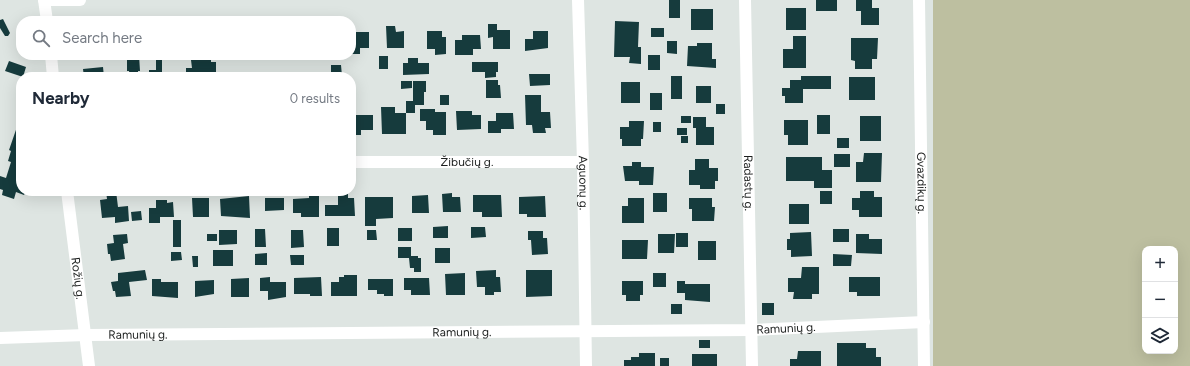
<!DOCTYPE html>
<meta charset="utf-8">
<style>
:root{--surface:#fff;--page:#f2f2f3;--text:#1f2937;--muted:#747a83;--line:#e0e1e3}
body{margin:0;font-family:Figtree,sans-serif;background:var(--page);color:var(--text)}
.controls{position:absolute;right:12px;bottom:12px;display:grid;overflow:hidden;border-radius:8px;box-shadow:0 4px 16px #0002}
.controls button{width:36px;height:36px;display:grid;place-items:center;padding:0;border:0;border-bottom:1px solid var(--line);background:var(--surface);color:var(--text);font:20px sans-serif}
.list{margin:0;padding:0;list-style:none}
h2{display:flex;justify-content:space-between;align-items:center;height:52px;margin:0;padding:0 16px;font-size:17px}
h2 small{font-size:13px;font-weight:400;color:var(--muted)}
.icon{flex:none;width:22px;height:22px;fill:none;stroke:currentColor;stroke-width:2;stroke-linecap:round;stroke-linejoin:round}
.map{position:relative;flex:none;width:1190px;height:366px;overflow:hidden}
.search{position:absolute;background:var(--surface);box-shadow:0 4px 16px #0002;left:16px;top:16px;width:340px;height:44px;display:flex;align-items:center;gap:10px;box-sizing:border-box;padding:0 14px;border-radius:16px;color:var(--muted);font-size:15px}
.panel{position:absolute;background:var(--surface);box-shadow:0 4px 16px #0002;left:16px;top:72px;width:340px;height:124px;border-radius:16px}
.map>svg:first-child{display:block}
.green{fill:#bdbfa0;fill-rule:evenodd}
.building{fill:#163b3d}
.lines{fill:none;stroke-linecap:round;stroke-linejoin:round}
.street{stroke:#fff;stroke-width:12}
.labels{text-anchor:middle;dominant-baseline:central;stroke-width:4;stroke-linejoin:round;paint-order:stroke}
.street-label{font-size:12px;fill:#1b1e1d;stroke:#ebf3f0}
</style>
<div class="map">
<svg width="1190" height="366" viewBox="0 0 1190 366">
<rect width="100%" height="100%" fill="#dee5e2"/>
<!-- green -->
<path class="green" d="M933,0H1190V366H933ZM1145,249H1175V351H1145Z"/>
<!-- building -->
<path class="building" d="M669,0H680V18H669Z
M816,0H837V11H816Z
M856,0H872V8H879V25H861V11H856Z
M786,8H806V30H786Z
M691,9H713V30H691Z
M3,19L10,33L8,36H5L0,28V20Z
M615,21L639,22L638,47H641V64L629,63L630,57H614Z
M488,24H497V30H510V49H493V37L488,38Z
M386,26H395L396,32L404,31V48H387Z
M651,28H664V37H651Z
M427,31H442V37H446V54L435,55V49H427Z
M533,31H548V48L525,51V39H533Z
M352,32H369V48H360V54H351Z
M462,35H480L481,49H473V55H455V40H462Z
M793,36H806V68H783V49H793Z
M851,38H878L877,59H872V69H855V61L851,60Z
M667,41H677V54L667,53Z
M697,43H712V59H716V68L687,66L688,46H697Z
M127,55H139L140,71H138V77H130L129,71H127Z
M648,55H660V70H648Z
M379,56H388V69H379Z
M408,58H418V63H429V74L403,75V63H408Z
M211,59V62H216V75L186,77V68H192L191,60Z
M156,60H162V77H149V70H156Z
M9,61L26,67L23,77L5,71Z
M472,62H498V72H496V77L485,78V72H472Z
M331,65H341L342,76H331Z
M103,67L104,77H84L83,69Z
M529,74H550V85L530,86Z
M671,76H682V99H671Z
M801,76H831V89H803V103H785V96H782V88H790V80H801Z
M849,77H875V100H849Z
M486,80H498V85H500L501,98H486Z
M401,81H412V88L401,89Z
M413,81H426V92H424V105H415V113H406V101H413Z
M621,82H640V103H621Z
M696,86H711V103H696Z
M650,93H662V110H650Z
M440,95H449V105H440Z
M525,95H541V112H550L551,128H545L546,133H533L532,125H526Z
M716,104H725V114H716Z
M381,107H395V113H406V134H382Z
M420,109H435V112H446V135H433V130H426V121H420Z
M456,111H472V115H481V129L457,130Z
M496,113H513L514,129H501V133H488V121H496Z
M21,114V191H26L24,195L16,192L14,199L2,195L3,190L0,189V176L6,178L11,162L8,161L11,151L9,150L18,124L16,123L19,116Z
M354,115H373V130H361V135H354V131H351V119H354Z
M817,115H830V134H817Z
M681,116H691V123H681Z
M860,116H881V141H860Z
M693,117H706V127H714V145H696V128H693Z
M784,120H808V145H788V135H784Z
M629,121H644L643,139H641V146H622V139H620V127H629Z
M653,122H661V132H653Z
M677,128H687V135H677Z
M681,136H688V143H681Z
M837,138H849V148H837Z
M864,153H882L881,182H856V162H863Z
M834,154H850V167H834Z
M786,157H822V170H832V188H814V181H786Z
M695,159H709V168H718V181H715V189H700V185H689V170H695Z
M632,162H641V167H654L653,185H639V181H625L623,166H632Z
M106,191H116L118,207L128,206L129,221L115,223V217L102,218L100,200L107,199Z
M127,191H140V195H127Z
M820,191H832V204H820Z
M860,191H874V197H882V217H859V210H852V198H860Z
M452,193V197H460L461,212H443L442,194Z
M653,193H667V212H653Z
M348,194V198H354L355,216H325V205H338V195Z
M309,195H319V217H301V213H293V199L309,198Z
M428,195L429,213H412V196Z
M473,195H501L502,217H482V212H473Z
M249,196L250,218L221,216L220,199Z
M545,196L546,217H527V214H519V197Z
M365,197H393V218L376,219V226H365Z
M192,198H209V217H193Z
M265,198H284V210L265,211Z
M628,198H644V223H622V206H628Z
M689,198H712V207H715L714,221H692V209H689Z
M156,200H167V203L173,202L174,217H160V223H149V208H156Z
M789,204H809V224H789Z
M141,211L142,220L132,221L131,212Z
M173,220H181V247H173Z
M448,226V238H433V227Z
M471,227H485L486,237L471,238Z
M327,228H339V246H327Z
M398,228H412V241H398Z
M255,229H265L266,247H255Z
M833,229H849V242H833Z
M219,230H237V244L219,245Z
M291,230H303L304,247L291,248Z
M367,230H376L377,240H367Z
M528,231H543V238H547L548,254L532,255L531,240H528Z
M811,232L812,256L791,257V250H787V239H790V233Z
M676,233H688V247H676Z
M127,234L128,243L123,244L125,259L111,261L110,254H108L107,244L114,243L113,235Z
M207,234H217V241H207Z
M658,234H675L674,253H658Z
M856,234H869V239H882V254L856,253Z
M622,240H648L647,259H622Z
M698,241H716V260H698Z
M398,247H411V256H418V258H421V272H414V268H410L409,258H398Z
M435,248H450V263H435Z
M213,250H233V266H213Z
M171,252H181L182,260L171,261Z
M267,253V265H255V254Z
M833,254L852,255L851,266H833Z
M290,255H304V265H291Z
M192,256H198V267H193Z
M802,267H819V294H812V299H793L794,292H788V278H801Z
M145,270L147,280L129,282L131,296L116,297L115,291H113L111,282L118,281V273Z
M496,270V277H500L501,292H494V295H485V287H477L476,271Z
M526,270H552V296L526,297Z
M465,273V295H446L445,274Z
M653,273H666V287H653Z
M344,275H357V296H331V282H339V277H344Z
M270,277V282H286V297L268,300V291H260V278Z
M321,277L322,296H310V294H294V278Z
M849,277H880V296H857V292H849Z
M249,278V297H231V279Z
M404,278H429L430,295H411V290H404Z
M152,279H161V282H178V298L152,296Z
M368,279H393V296H384V294H377V290H368Z
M214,280V294L195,297V281Z
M622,281H643V295H640V301H626V295H622Z
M677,281H685V284H710V302L685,300V293H677Z
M762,303H774V315H762Z
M671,304H682V314H671Z
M699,340H710V348H699Z
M837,343H866V348H876V357H881V366H837Z
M798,351H821V366H790V359H797Z
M639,353H655V366H624V360H631V357H639Z
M692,354H717V366H692Z
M660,358H669V366H660Z"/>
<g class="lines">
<!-- street -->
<g class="street">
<path d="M44,0H80"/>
<path d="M44,0L47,21"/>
<path id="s1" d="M578,0L583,162L586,366"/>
<path id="s2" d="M745,0L752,366"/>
<path id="s3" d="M919,0L924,366"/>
<path d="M51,55L53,77"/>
<path id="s4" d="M351,162H583"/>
<path id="s5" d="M67,191L89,366"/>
<path id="s6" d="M0,338L86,335L751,330L924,322"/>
</g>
</g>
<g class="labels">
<!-- street labels -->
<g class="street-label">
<text stroke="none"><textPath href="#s4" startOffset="116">Žibučių g.</textPath></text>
<text stroke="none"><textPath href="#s1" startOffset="183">Aguonų g.</textPath></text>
<text stroke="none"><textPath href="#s2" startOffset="183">Radastų g.</textPath></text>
<text stroke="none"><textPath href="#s3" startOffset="183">Gvazdikų g.</textPath></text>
<text stroke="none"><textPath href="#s5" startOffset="88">Rožių g.</textPath></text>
<text stroke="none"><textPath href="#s6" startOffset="786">Ramunių g.</textPath></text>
<text stroke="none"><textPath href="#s6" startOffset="462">Ramunių g.</textPath></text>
<text stroke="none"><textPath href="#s6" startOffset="138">Ramunių g.</textPath></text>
</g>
</g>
</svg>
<div class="controls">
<button>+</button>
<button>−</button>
<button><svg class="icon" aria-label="layers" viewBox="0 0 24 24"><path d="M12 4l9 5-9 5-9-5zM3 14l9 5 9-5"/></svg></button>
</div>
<div class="search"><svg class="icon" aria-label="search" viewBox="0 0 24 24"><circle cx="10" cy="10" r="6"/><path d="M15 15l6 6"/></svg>Search here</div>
<section class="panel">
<h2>Nearby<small>0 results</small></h2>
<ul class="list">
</ul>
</section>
</div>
